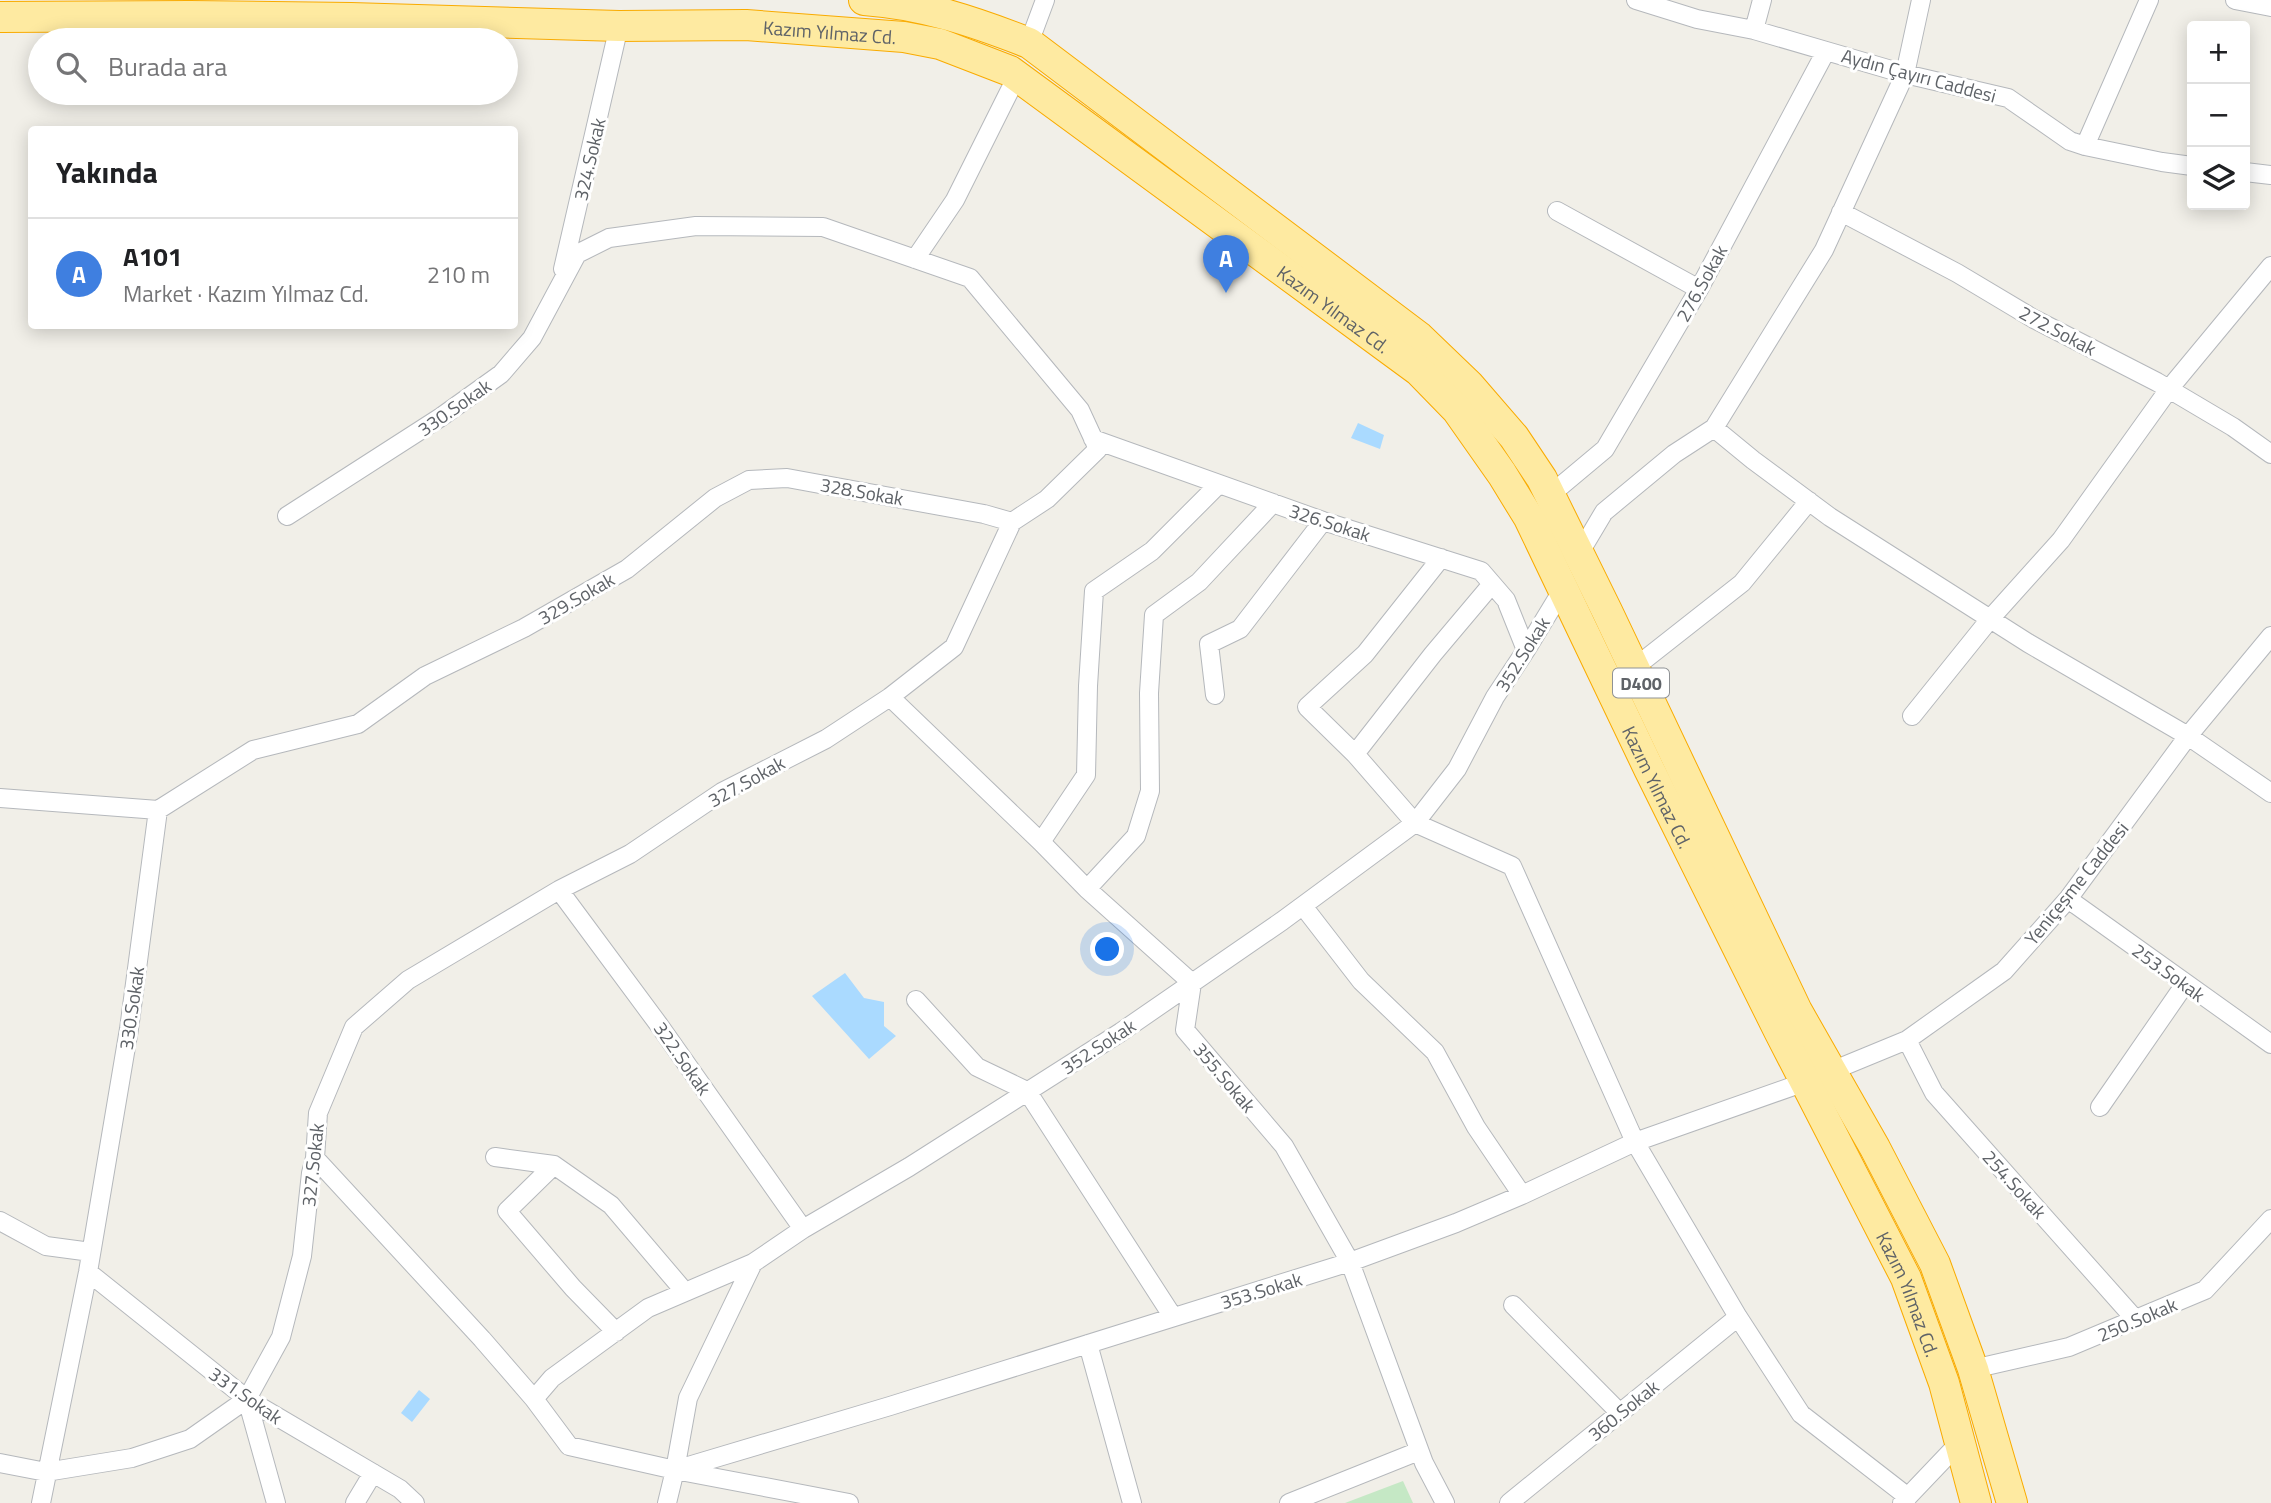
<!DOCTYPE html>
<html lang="tr">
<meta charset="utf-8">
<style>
:root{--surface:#fff;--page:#f6f6f6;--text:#202124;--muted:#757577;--line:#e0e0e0;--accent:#7c3aed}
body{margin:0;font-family:"Titillium Web",sans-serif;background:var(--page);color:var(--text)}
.controls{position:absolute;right:21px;top:21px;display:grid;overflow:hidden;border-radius:7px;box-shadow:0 4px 18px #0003}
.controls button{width:63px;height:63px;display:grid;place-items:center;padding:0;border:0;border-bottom:2px solid var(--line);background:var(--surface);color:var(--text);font:35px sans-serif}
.you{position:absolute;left:1108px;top:950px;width:24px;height:24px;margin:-18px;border:5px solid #fff;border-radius:50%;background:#1a73e8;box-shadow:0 0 0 10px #1a73e833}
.badge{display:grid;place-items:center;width:46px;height:46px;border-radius:50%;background:var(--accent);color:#fff;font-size:23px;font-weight:700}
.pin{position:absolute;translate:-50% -58px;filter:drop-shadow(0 2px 4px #0008)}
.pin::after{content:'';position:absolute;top:37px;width:24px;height:21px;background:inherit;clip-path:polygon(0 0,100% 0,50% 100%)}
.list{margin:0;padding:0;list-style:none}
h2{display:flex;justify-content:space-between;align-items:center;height:91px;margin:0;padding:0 28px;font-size:30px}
h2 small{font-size:23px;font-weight:400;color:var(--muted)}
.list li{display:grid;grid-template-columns:46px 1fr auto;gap:21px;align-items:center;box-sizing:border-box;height:112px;padding:0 28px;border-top:2px solid var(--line)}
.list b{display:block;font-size:26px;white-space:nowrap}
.list p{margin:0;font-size:23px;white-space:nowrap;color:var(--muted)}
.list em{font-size:23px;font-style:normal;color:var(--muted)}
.icon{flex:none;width:38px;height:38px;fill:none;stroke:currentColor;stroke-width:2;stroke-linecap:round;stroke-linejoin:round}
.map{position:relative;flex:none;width:2271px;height:1503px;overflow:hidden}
.search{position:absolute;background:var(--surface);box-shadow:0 4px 18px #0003;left:28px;top:28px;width:490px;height:77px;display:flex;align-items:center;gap:18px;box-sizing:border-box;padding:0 24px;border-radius:38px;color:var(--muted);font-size:26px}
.panel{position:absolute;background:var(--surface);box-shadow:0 4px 18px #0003;left:28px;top:126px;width:490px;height:203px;border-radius:7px}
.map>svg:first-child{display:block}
.green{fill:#c5e8c5}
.water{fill:#aadaff}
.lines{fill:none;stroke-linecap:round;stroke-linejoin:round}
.minor-casing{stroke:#b5b8bc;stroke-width:20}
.trunk-casing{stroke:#f9ab00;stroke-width:32}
.minor{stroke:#fff;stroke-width:18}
.trunk{stroke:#feeaa1;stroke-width:30}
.labels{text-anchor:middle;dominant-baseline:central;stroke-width:6;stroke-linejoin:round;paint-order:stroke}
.shield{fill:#fff;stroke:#8f9295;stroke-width:2}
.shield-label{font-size:18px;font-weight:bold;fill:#5f6368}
.street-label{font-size:19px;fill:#5f6368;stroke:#fff}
</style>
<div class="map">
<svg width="2271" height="1503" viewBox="0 0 2271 1503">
<rect width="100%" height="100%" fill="#f1efe8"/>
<!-- green -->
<path class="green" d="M1403,1481L1413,1503H1345Z"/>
<!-- water -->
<path class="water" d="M1358,423L1384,435L1380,449L1351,438Z
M845,973L864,998L884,1002V1026L896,1036L869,1059L812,996Z
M419,1390L430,1399L412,1422L401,1413Z"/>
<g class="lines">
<defs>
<path id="minor" d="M1636,0L1697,19L1754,30L1905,74L2008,98L2070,141L2085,146L2162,162L2192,166
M2235,0L2271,7
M1754,30L1762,0
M1029,43L1045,0
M2085,146L2149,0
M2245,172L2271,175
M1557,211L1699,289
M1841,212L1957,273L2034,319L2157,382L2233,427L2271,454
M915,259L955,200L1017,76
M563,269L619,26
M1714,428L1753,460L1830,517L2028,643L2188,736L2271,793
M1093,439L1323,521L1481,571L1506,600L1526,650
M1550,495L1605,449L1699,289L1826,51
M1579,554L1604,512L1674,454L1714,428L1824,250L1905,74L1921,0
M1492,584L1433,654L1355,754L1415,823L1512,866L1635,1142L1738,1317L1801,1414L1908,1497
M1634,668L1742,583L1809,501
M1215,695L1209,644L1240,629L1323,521
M890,697L1041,842L1087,889L1192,983L1185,1030L1284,1146L1350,1262L1424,1463L1445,1503
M1912,716L1990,619L2061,540L2169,389L2271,266
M1355,754L1307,707L1365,654L1441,558
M0,798L158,810
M1041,842L1086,775L1088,686L1094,591L1152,551L1219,484
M1087,889L1136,836L1150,791L1149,693L1154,615L1199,582L1273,503
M559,890L659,1025L803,1229
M2068,899L2271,1044
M1303,906L1361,981L1435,1052L1476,1127L1522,1195
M916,1000L977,1067L1027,1091L1173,1317
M1907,1040L1934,1093L2135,1319
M2100,1107L2185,984
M495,1157L554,1165L611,1205L685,1292
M315,1158L482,1339L534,1399
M554,1165L507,1211L573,1288L616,1332
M0,1221L46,1246L91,1252
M753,1263L648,1308L552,1378L534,1399L569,1446L675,1470L849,1503
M88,1272L247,1399L400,1489L415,1503
M1513,1305L1620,1413
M1088,1344L1132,1503
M1973,1369L2069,1347L2205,1290L2271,1219
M247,1399L276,1503
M0,1463L46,1472L132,1458L190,1439L247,1399L281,1337L302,1256L311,1173L315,1158L318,1113L354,1027L408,980L559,890L630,854L722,792L826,739L890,697L954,647L1012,522L1047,499L1098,449L1080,410L970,278L823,227L696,226L609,238L577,254L532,338L501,374L441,417L287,516
M675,1470L890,1406L1350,1262L1456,1223L1522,1195L1635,1142L1805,1082L1907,1040L2004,971L2068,899L2188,736L2271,636
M41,1503L88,1272L129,1029L158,810L253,750L358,724L425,676L524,628L627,569L715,498L749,480L787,478L984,514L1012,522
M355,1503L373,1473
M667,1503L675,1470L688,1398L753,1263L803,1229L909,1167L1121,1032L1282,921L1415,823L1457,769L1495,697L1526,650L1563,589
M1289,1503L1419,1451
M1509,1503L1738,1317
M1902,1503L1961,1441"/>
<g id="trunk">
<path d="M864,0C923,4 975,22 1029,43L1419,337L1469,385L1514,437L1542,479L1607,611L1797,1011L1875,1148L1935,1264L1973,1369L2012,1503"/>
<path id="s1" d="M0,17L190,16L351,18L619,26L746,25L904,37L940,44L1010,71L1419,371L1457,410L1502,474L1529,518L1649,769L1779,1031L1906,1278L1944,1383L1976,1503"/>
</g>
</defs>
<!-- minor casing -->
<use href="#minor" class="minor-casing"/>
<!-- trunk casing -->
<use href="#trunk" class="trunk-casing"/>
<!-- minor -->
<use href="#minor" class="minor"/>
<!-- trunk -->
<use href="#trunk" class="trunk"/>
</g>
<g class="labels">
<!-- shield labels -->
<rect class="shield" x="1613" y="668.5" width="56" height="29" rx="5"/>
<g class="shield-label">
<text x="1641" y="683">D400</text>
</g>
<!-- street labels -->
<g class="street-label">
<text stroke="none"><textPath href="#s1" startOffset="830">Kazım Yılmaz Cd.</textPath></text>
<text transform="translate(1919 75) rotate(15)">Aydın Çayırı Caddesi</text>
<text transform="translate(589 159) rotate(-77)">324.Sokak</text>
<text transform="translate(1701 283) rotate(-61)">276.Sokak</text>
<text stroke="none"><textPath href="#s1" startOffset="1418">Kazım Yılmaz Cd.</textPath></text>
<text transform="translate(2058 330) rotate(28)">272.Sokak</text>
<text transform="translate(454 407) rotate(-35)">330.Sokak</text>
<text transform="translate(862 491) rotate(10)">328.Sokak</text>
<text transform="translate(1330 522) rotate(18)">326.Sokak</text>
<text transform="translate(576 598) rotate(-30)">329.Sokak</text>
<text transform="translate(1522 654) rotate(-58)">352.Sokak</text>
<text transform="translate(746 781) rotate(-29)">327.Sokak</text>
<text stroke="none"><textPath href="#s1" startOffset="2006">Kazım Yılmaz Cd.</textPath></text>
<text transform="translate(2076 883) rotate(-51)">Yeniçeşme Caddesi</text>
<text transform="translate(2169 972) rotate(36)">253.Sokak</text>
<text transform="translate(131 1008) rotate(-82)">330.Sokak</text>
<text transform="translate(1098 1046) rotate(-33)">352.Sokak</text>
<text transform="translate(683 1058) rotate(55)">322.Sokak</text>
<text transform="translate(1225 1077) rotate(50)">355.Sokak</text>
<text transform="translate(312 1165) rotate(-84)">327.Sokak</text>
<text transform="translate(2015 1184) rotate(48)">254.Sokak</text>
<text transform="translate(1261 1290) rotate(-17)">353.Sokak</text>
<text stroke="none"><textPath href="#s1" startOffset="2572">Kazım Yılmaz Cd.</textPath></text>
<text transform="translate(2137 1319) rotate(-23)">250.Sokak</text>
<text transform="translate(246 1395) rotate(35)">331.Sokak</text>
<text transform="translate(1623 1410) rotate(-39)">360.Sokak</text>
</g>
</g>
</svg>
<div class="controls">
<button>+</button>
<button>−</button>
<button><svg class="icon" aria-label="layers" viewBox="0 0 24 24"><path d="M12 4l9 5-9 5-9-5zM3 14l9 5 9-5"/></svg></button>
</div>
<div class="you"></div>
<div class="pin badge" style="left:1226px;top:293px;background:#3f7fe0">A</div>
<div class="search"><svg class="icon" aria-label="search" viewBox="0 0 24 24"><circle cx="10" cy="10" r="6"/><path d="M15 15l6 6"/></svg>Burada ara</div>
<section class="panel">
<h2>Yakında<small></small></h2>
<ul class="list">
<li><span class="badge" style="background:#3f7fe0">A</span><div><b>A101</b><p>Market · Kazım Yılmaz Cd.</p></div><em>210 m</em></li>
</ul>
</section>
</div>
